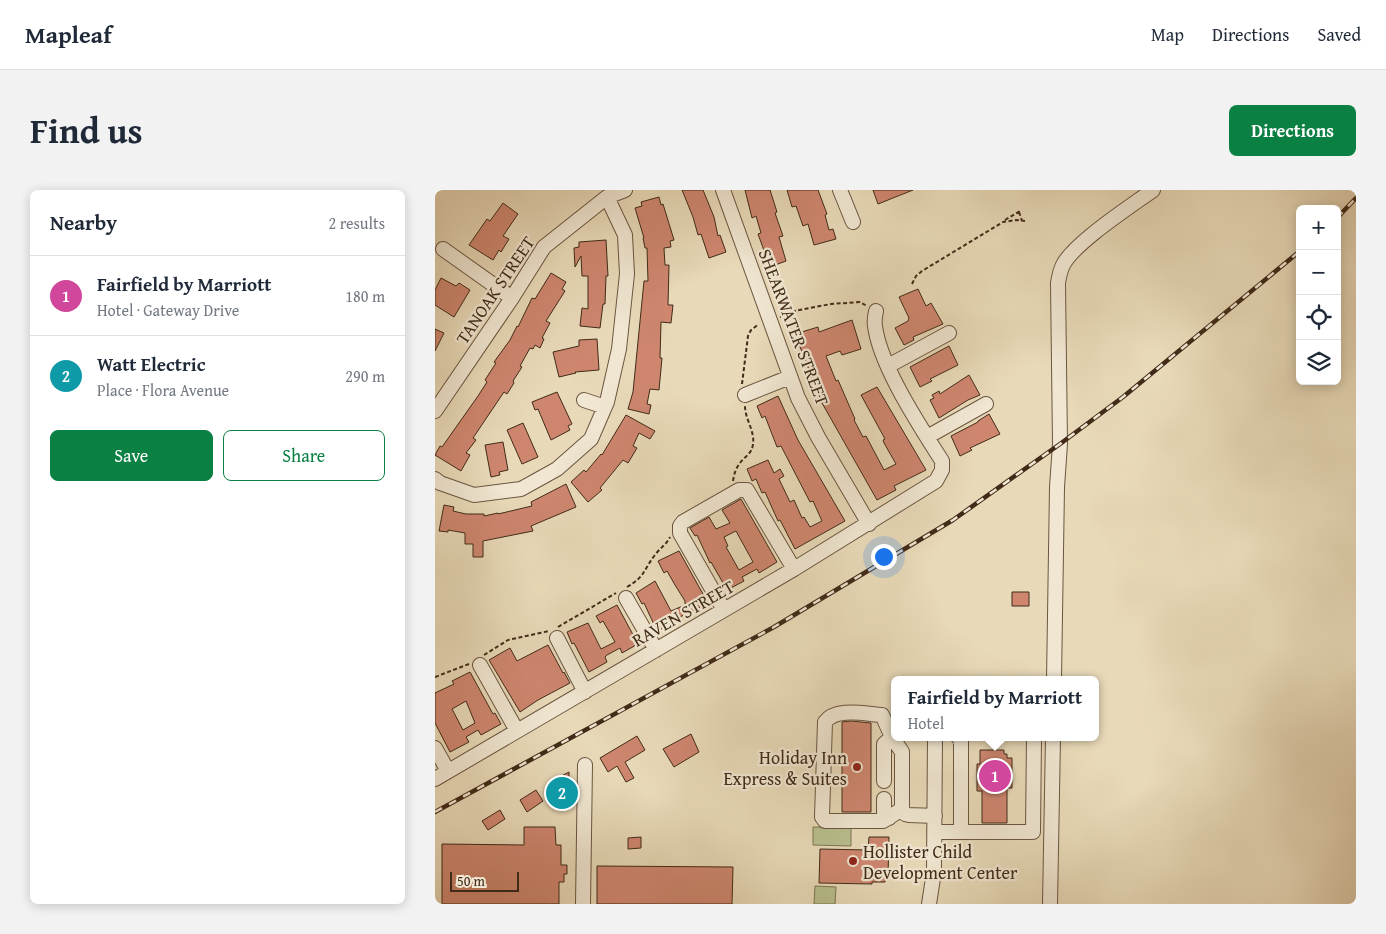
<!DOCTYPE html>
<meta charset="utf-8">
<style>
:root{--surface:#fff;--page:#f2f2f3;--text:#1f2937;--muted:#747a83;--line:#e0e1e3;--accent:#0b8043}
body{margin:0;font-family:"Gentium Book Plus",serif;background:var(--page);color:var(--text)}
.controls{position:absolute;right:15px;top:15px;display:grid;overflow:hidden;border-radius:8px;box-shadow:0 2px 12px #0003}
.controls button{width:45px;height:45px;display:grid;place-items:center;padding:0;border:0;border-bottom:1px solid var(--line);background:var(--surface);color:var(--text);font:25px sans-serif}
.scale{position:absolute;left:15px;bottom:12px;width:69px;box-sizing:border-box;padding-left:5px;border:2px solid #412b18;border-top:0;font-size:14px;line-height:18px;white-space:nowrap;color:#412b18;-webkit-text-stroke:4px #f0e6d1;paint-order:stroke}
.you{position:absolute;left:448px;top:366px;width:18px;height:18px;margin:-12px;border:4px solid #fff;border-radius:50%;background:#1a73e8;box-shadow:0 0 0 8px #1a73e833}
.badge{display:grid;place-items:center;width:32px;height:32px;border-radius:50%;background:var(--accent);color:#fff;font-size:16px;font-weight:700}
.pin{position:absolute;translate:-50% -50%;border:2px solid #fff;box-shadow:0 1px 5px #0006}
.popup{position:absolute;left:456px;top:486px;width:208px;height:65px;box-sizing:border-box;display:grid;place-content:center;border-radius:8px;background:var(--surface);filter:drop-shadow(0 1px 4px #0005);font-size:16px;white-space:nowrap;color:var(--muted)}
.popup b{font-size:19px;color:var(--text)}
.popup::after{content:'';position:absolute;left:50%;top:100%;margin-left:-10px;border:10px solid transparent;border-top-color:var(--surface)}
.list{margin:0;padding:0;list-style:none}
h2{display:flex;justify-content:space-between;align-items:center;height:65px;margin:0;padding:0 20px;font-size:21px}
h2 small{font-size:16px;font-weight:400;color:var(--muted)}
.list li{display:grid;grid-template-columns:32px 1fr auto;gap:15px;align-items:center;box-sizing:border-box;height:80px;padding:0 20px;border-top:1px solid var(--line)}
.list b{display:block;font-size:19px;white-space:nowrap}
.list p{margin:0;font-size:16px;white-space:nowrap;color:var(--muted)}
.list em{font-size:16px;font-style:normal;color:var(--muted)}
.actions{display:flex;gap:10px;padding:15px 20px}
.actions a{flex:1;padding:11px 0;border:1px solid var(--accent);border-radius:8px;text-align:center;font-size:18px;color:var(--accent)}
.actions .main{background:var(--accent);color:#fff}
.icon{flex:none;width:28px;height:28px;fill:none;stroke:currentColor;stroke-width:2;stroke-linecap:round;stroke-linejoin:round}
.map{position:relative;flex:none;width:921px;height:714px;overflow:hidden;border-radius:8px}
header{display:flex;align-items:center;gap:30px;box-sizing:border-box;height:70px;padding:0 25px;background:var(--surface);border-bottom:1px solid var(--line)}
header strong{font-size:24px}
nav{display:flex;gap:28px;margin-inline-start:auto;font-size:18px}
.intro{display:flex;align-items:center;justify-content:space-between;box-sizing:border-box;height:120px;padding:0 30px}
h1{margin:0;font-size:35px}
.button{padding:12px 22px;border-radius:8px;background:var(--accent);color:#fff;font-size:18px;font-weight:700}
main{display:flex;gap:30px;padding:0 30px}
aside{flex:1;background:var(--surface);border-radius:8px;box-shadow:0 2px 12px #0003}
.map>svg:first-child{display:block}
.green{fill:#b8bf8d;stroke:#7c7552}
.building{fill:#ce866f;stroke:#412b18;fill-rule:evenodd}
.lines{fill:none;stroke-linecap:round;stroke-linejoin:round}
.minor-casing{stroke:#6b5640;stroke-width:16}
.path{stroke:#412b18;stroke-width:2;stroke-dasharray:4 2.5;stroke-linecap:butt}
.minor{stroke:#f0e6d1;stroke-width:14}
.rail-casing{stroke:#412b18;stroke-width:4.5}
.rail{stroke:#f0e6d1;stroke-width:2.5;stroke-dasharray:8;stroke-linecap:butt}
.poi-dot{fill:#8f2418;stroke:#f0e6d1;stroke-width:2}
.labels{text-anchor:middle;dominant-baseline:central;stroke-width:4.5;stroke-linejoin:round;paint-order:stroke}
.street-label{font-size:18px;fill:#412b18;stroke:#f0e6d1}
.poi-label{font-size:18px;fill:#412b18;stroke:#f0e6d1;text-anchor:end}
</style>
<header>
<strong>Mapleaf</strong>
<nav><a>Map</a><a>Directions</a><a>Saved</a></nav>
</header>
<div class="intro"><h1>Find us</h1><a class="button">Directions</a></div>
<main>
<aside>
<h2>Nearby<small>2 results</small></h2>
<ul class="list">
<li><span class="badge" style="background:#d1479c">1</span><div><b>Fairfield by Marriott</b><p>Hotel · Gateway Drive</p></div><em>180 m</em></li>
<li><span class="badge" style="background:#0f9aa8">2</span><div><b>Watt Electric</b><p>Place · Flora Avenue</p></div><em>290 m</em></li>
</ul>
<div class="actions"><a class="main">Save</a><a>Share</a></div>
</aside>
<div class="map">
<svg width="921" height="714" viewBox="0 0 921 714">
<rect width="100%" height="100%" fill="#e8d9b8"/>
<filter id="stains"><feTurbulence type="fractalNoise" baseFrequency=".004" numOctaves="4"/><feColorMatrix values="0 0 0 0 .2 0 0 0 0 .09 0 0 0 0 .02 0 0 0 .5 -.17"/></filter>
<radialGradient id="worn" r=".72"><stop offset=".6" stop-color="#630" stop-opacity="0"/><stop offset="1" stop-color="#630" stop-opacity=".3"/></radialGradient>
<!-- green -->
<path class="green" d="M378,637H416V656L378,655Z
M380,696L401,697L400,714H379Z"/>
<!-- building -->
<path class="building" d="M247,0H268L279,27L283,46L285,45L291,62L274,68L266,44L263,45L258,27Z
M310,0H335L342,22L340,23L348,46L344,47L351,71L335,77L323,44L326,43L321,26L317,28Z
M352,0H383L392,24L390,25L394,40L398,39L401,49L379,55L373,34L368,36L361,16L357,17Z
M438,0H478L443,14Z
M224,7L226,15L228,14L239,50L235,51L236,57L229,58L230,75H234L233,115H238L236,133L226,132L225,168H227L224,200L215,199L212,214L216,215L214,224L193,219L198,202L209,91H213L212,58H210L208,48H209L200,18L207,16L206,12Z
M68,13L83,24L68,46L74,49L66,62L64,60L58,70L34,55L52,29L55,31Z
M171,50L173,86H171L170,114H168L165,138L145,136L147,118L153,119V86H147L146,66L140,77L139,58L144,57V52Z
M116,83L131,92L127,99L130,101L111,131L115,133L107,148L109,149L105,158L100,155L98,159L95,158L85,176L87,177L78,191L79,193L72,204L69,202L38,248L41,250L31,263L35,265L26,281L0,265L5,256L7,257L43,206L52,192L50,190L61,173L59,172L75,150L82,136L83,137L97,108L100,109Z
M6,88L21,96L24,93L35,100L19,127L0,115V100Z
M483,99L491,116L496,113L508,134L478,147L479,150L469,155L460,138L473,131L474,128L464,107Z
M417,130L426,159L407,165L405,161L391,166L401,191L403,190L420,229L419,230L428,247L431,246L449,280L461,274L449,253L448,250L450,249L426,205L442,197L491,280L459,296L461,300L442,310L387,213L360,144L383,137L384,142Z
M0,139L9,143L0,161Z
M162,149L164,180L140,182L141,183L124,187L118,162L144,156V150Z
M514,156L523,175L495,189L497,191L485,197L475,177Z
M534,185L545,205L533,210L504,228L495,210L499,208L497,205L504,201L505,204Z
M122,202L137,234L133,236L135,240L116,250L103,219L100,220L97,212Z
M343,206L363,250L410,331L360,359L345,330L343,331L330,302L327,303L321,289L317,291L312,279L333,270L339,283L345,279L349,286L344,289L355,312L359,310L367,328L369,327L375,337L387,331L378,311L375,312L346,256L342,257L330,226L327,228L322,216Z
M554,224L565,244L535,258L537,260L525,266L516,246L543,232V231Z
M191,225L220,241L215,249L204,243L198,256L202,258L193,273L188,270L165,298L167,300L153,312L136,292L149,280L151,282L166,264L167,265Z
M88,233L103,267L87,274L72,240Z
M68,252L73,280L64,282L65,285L56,287L50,255Z
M131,294L141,317L96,336L98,341L48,351V367H38V354H30V343L13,340V342L4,341L9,315L19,317L18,321L31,324H49V326L63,323V324L97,316L96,312Z
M306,309L342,372L324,383L322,379L307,387L309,391L292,400L276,372L275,373L262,345L260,346L255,338L274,327L281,339L295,333L287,320ZM301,341L318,372L304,380L291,357L293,356L289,347Z
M244,361L273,413L243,428L244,431L222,441L209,413L207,414L201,403L220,391L236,421L250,415V411L240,395L232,381L229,383L223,371Z
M577,402H594V416H577Z
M182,415L203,454L187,463L185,458L172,465L170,467L172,472L154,482L139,453L137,454L132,442L153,433L166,459L180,452L168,431L165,433L161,426Z
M113,455L128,483L129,482L135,493L103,510L85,522L54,470L75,458L82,471Z
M35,482L58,524L60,523L66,534L46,545L43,540L31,547L34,552L15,562L0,533V503L19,494L17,491ZM31,511L40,533L28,540L17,519Z
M416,531L436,533V622H407V532Z
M256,544L264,562L239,577L228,559Z
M202,546L210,560L190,572L199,588L191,592L182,576L173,582L165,568Z
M545,560H569V564H572V568H577V598H572V633H547V601H542V574H545Z
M134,582V618H121V589Z
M101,600L108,611L92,622L85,610Z
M65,620L70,629L53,640L47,631Z
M89,637H120L121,655H126V675H132V684H129V692H124V714H7V654L89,655Z
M206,647V658L193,659V648Z
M434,647H454L453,687H451L450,692H437V694L384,693L385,659L433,660Z
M162,676L298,677L297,714H162Z"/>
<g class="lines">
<defs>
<path id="minor" d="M288,0L363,208L383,247L434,334
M405,0L418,32
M8,59L77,108
M453,176L514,143
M310,205L355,187
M149,210L170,217
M0,221L77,108L109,57L172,7L190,0
M492,247L551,214
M0,289L5,293L39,305L86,299L122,279L156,249L172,212L184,159L192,84L190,45L172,7
M191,408L221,460
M289,420L245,343V336L248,332L304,300H312L359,379
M122,448L150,502
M45,475L82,541
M619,490L622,297L625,254L623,93C624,87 625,81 628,75C639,53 696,16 718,0
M0,558L13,581
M0,589L359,379L501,291L507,280V271C485,236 445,176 440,136C439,131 440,126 441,121
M449,591V554L457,547
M449,609V623L454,628
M467,619L448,631H390L387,627L390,532C401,517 430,524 447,525L457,547L467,562V619L470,624L474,625L500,626
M499,642H526V548L523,547
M526,642H598L599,547
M148,714L150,575
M494,714L499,682L500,547
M615,714L618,547"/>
</defs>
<!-- minor casing -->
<use href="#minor" class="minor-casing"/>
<!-- path -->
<path class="path" d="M584,22L587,31
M570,30L585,21
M477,94L481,86L487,81L568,32L581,30L590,31
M345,127L359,121L396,114L425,112L432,116
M307,194L313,146L316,140L324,134
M298,291C299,284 301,278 305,273C310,266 317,264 318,254C320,241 310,229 310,216
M192,397C211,386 208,380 220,365C225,358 232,354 235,347
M123,437L181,403
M49,465L73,450L114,441
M0,487L34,474"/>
<!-- minor -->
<use href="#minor" class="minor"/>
<defs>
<path id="rail" d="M902,28L921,8
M0,622L339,437L518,330L625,254L688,207L865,61"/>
</defs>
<!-- rail casing -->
<use href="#rail" class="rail-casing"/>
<!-- rail -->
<use href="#rail" class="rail"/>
</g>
<!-- markers -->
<g class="poi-dot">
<circle cx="422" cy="577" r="5"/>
<circle cx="418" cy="671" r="5"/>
</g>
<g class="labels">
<!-- street labels -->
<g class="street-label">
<text transform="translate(60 100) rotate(-56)">TANOAK STREET</text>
<text transform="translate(359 137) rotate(69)">SHEARWATER STREET</text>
<text transform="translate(248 423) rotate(-30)">RAVEN STREET</text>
</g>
<!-- poi labels -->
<g class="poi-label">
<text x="412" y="567">Holiday Inn<tspan x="412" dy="21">Express &amp; Suites</tspan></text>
<text x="428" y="661" text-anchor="start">Hollister Child<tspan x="428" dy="21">Development Center</tspan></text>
</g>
</g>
<rect width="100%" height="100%" filter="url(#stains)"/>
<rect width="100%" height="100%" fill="url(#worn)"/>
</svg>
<div class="controls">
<button>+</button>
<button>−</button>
<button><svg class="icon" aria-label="locate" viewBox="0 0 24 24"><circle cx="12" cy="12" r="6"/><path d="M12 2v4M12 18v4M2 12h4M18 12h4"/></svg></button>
<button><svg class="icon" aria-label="layers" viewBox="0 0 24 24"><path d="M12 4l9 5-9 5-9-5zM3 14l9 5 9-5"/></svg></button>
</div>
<div class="scale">50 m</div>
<div class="you"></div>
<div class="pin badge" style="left:560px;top:586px;background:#d1479c">1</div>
<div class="popup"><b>Fairfield by Marriott</b>Hotel</div>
<div class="pin badge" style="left:127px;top:603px;background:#0f9aa8">2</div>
</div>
</main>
